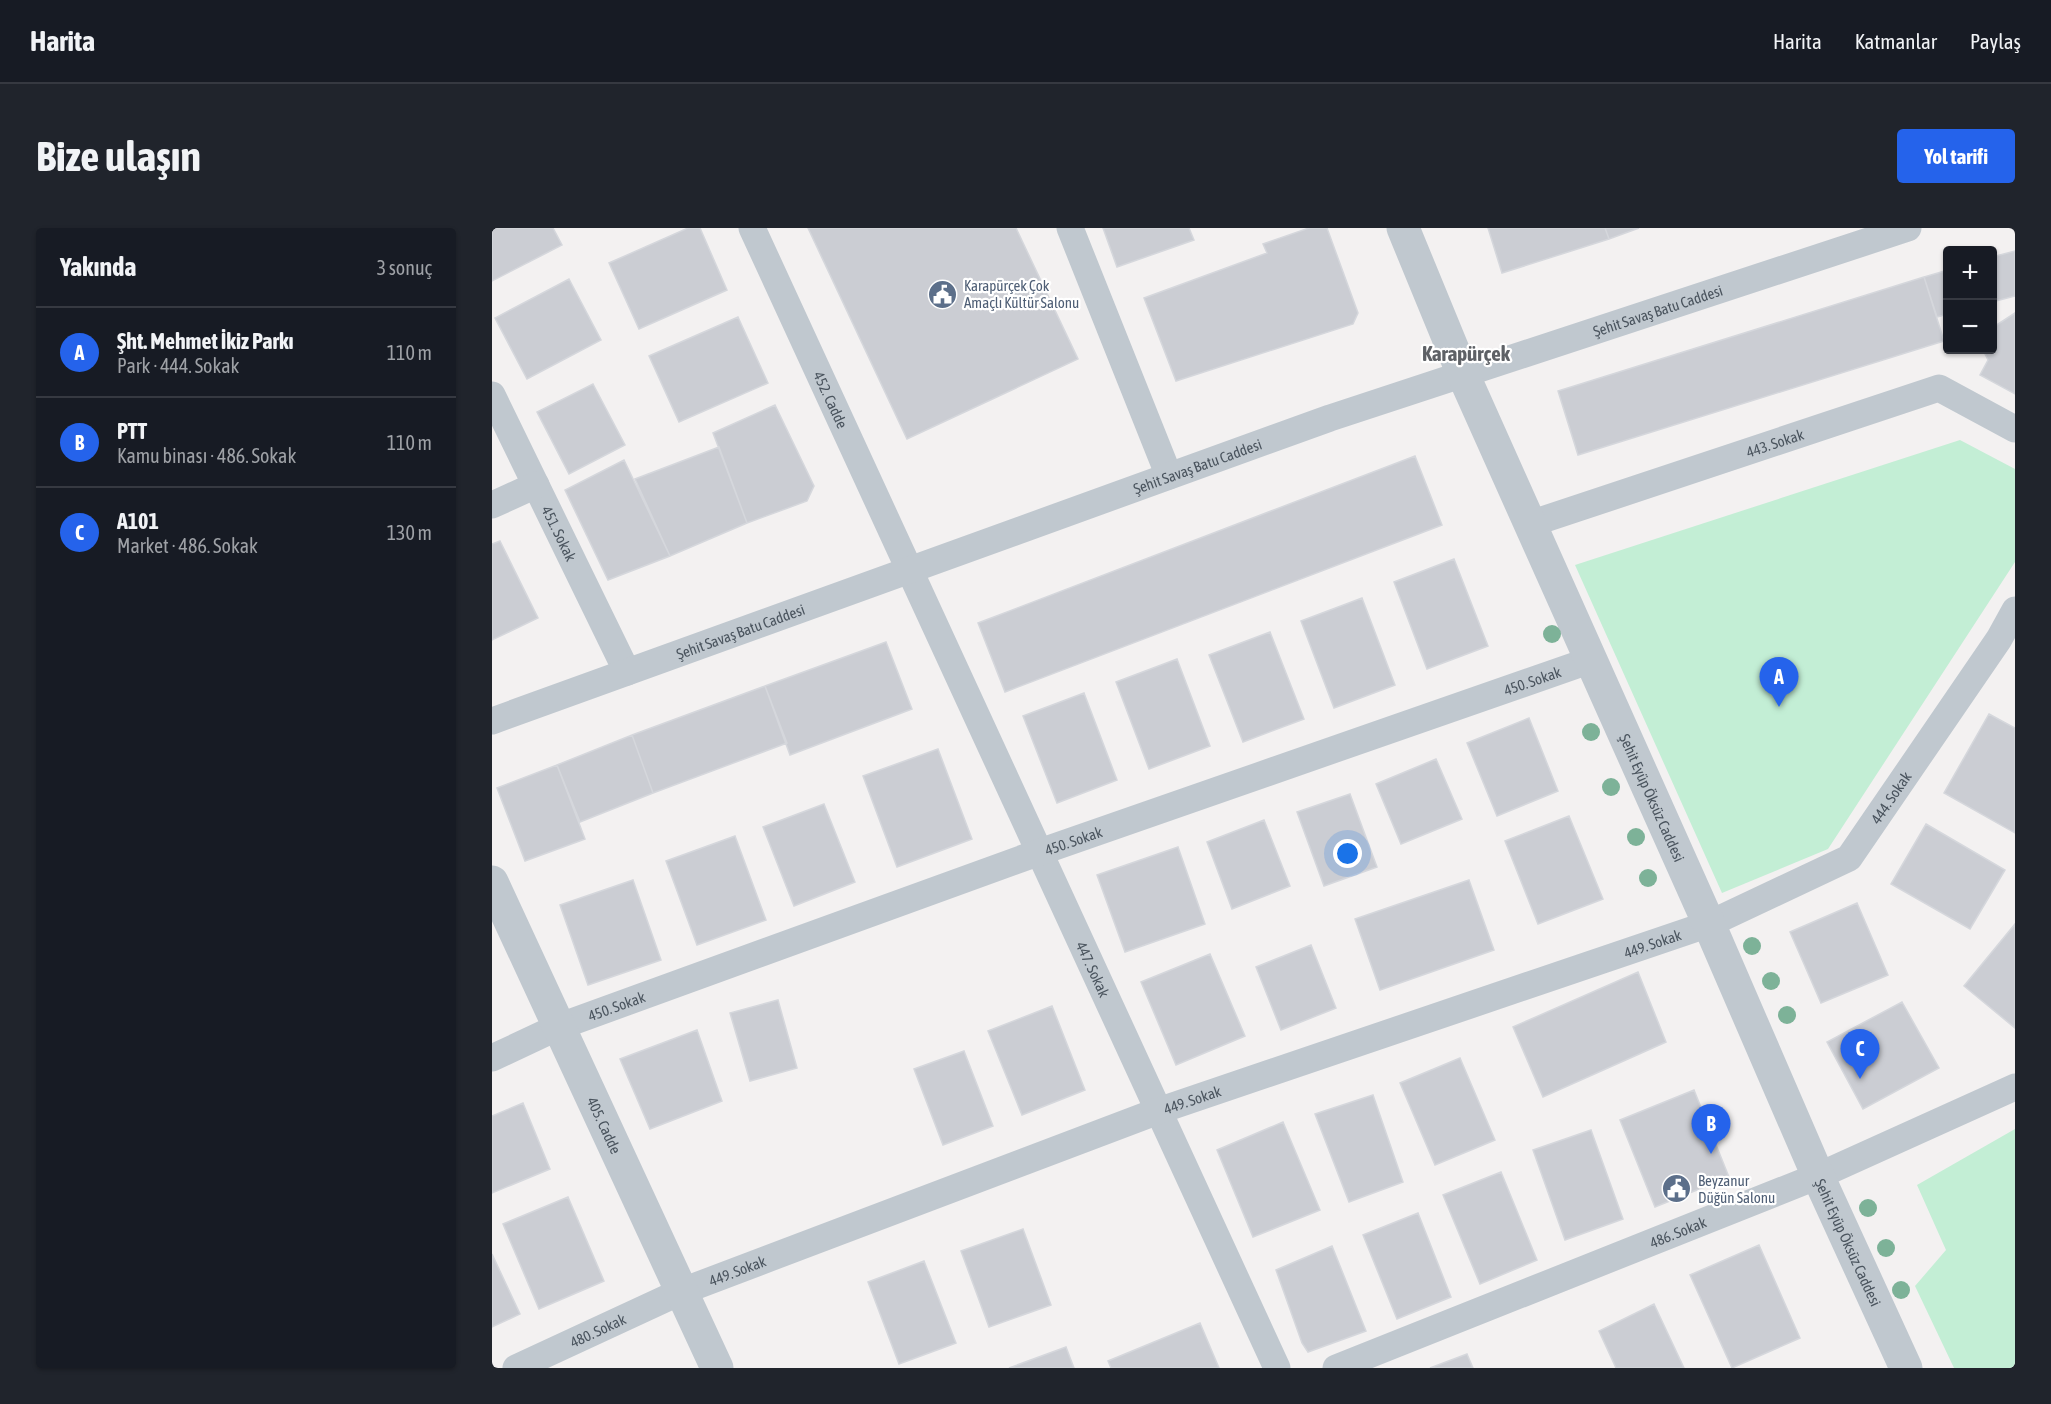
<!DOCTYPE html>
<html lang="tr">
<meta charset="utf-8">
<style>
:root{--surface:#171b24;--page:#20242c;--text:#f1f3f6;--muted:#9ea1a6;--line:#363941;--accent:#2563eb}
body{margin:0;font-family:"Asap Condensed",sans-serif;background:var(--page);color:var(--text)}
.controls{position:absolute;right:18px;top:18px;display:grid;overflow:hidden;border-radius:6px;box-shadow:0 2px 4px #0004}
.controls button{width:54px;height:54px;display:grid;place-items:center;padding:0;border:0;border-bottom:2px solid var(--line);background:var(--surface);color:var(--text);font:30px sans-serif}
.you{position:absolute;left:856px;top:626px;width:21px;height:21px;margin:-15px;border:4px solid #fff;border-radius:50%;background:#1a73e8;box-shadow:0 0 0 9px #1a73e833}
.badge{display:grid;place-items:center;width:39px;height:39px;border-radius:50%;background:var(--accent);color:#fff;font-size:20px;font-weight:700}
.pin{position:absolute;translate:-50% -50px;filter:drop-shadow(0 2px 3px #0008)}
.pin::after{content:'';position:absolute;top:32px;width:21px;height:18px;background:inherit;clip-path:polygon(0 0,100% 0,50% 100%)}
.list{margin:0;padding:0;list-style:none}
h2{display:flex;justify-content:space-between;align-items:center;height:78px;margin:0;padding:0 24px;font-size:26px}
h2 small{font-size:20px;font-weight:400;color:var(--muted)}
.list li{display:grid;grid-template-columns:39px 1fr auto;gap:18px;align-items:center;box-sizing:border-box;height:90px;padding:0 24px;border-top:2px solid var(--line)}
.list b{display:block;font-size:22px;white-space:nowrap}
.list p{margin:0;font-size:20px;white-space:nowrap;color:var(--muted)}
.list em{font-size:20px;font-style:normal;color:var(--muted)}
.map{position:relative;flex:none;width:1523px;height:1140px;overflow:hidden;border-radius:6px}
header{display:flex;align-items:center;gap:36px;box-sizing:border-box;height:84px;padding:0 30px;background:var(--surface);border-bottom:2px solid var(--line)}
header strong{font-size:28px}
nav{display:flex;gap:33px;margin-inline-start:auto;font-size:21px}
.intro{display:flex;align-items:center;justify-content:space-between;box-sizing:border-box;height:144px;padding:0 36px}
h1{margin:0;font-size:42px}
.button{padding:15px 27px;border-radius:6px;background:var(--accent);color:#fff;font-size:21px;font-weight:700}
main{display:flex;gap:36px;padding:0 36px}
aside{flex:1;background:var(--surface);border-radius:6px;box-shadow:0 2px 4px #0004}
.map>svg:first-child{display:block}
.green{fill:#c3eed5}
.building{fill:#cbcdd3;stroke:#d5d7dc;stroke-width:1.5}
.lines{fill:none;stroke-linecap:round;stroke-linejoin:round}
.minor{stroke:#c0c8cf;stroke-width:27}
.tertiary{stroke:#c0c8cf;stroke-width:33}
.tree{fill:#7db298}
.labels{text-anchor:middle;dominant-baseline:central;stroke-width:4.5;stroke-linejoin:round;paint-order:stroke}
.service-label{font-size:15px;fill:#4e5e75;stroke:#fff;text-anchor:start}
.street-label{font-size:15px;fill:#4a545e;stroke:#fff}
.district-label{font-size:21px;font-weight:bold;fill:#5e6166;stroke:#fff}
</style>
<header>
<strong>Harita</strong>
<nav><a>Harita</a><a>Katmanlar</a><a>Paylaş</a></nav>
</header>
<div class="intro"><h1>Bize ulaşın</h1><a class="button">Yol tarifi</a></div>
<main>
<aside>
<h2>Yakında<small>3 sonuç</small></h2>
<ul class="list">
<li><span class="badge">A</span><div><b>Şht. Mehmet İkiz Parkı</b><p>Park · 444. Sokak</p></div><em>110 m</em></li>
<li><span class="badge">B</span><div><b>PTT</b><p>Kamu binası · 486. Sokak</p></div><em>110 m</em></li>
<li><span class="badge">C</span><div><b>A101</b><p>Market · 486. Sokak</p></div><em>130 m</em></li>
</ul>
</aside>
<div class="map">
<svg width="1523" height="1140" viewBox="0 0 1523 1140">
<rect width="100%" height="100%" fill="#f3f1f1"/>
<!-- green -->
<path class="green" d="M1468,212L1523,241V334L1336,621L1230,665L1083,337Z
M1523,901V1140H1462L1423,1058L1454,1022L1425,957Z"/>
<!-- building -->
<path class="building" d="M0,0H61L70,17L0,53Z
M196,0H208L235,62L147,101L117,35Z
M316,0H524L586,131L415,211Z
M611,0H697L702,12L625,39Z
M817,0H835L866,85L861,96L684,153L652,70L775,25L771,16Z
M996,0H1113L1117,11L1010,45Z
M1113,0H1147L1117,11Z
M1523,23V68L1500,74V29Z
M1456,42V86L1445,89L1432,49Z
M1432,49L1452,113L1086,227L1066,163Z
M77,51L109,112L35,151L3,90Z
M1523,85V166L1488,147L1496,132L1491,122H1500V100Z
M246,89L276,155L187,194L157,128Z
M101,156L133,217L77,246L45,184Z
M283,177L322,258L315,273L255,295L221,205Z
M227,219L255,295L178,328L143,251Z
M923,228L950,297L513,464L486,395Z
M132,232L178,328L116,352L73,262Z
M8,313L46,390L0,412V316Z
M962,331L996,418L935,441L902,354Z
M870,370L903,457L842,480L809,393Z
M778,404L812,491L751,514L717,427Z
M394,414L420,481L298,527L273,458Z
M685,431L718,518L657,541L624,454Z
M273,458L295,515L161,565L140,507Z
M592,465L625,552L565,575L531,488Z
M1497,486L1523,500V605L1452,565Z
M1037,490L1066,563L1005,588L975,515Z
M140,507L161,565L88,594L65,537Z
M446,521L480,611L405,639L371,548Z
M944,531L970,591L909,616L884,556Z
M65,537L93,611L33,633L5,560Z
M858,566L885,639L832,658L805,584Z
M332,576L363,654L302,678L271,599Z
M1077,588L1111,671L1046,696L1013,613Z
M772,592L798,658L740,681L715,614Z
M1434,596L1513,642L1478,701L1399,656Z
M243,608L274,692L205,717L174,633Z
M686,619L713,696L633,724L605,647Z
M141,652L169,732L96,757L68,677Z
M977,652L1002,722L888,762L863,691Z
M1365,675L1396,747L1329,775L1298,704Z
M1523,696V800L1472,758Z
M819,717L844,780L789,802L764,739Z
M718,726L753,808L684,837L649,754Z
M1146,744L1174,814L1051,869L1021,799Z
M286,772L305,840L258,853L238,785Z
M1410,774L1447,840L1371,881L1335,814Z
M560,778L593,862L530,887L496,803Z
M205,802L230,873L158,901L128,831Z
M472,823L501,898L451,917L422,841Z
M968,830L1003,912L943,937L908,855Z
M1202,862L1237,949L1163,979L1128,892Z
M881,867L911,954L857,974L823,886Z
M31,875L58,941L0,965V888Z
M791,894L828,982L761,1009L725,922Z
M1099,902L1131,991L1073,1012L1041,922Z
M1009,944L1045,1032L988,1056L951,967Z
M76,969L112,1053L47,1081L11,996Z
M926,985L959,1069L905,1091L871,1007Z
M531,1001L559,1077L497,1099L469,1023Z
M1267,1017L1308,1110L1240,1140L1198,1047Z
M840,1018L874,1103L816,1124L810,1115L784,1042Z
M0,1026L28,1086L0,1099Z
M432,1033L464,1115L407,1136L376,1054Z
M1162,1076L1192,1140H1124L1107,1103Z
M708,1095L727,1140H619L616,1133Z
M574,1119L582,1140H517Z
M975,1126L981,1140H938Z"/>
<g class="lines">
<!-- minor -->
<g class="minor">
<path id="s1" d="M260,0L785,1140"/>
<path d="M578,0L677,248"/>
<path id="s2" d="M0,167L135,444"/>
<path d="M0,277L44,257"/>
<path id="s3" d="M1038,296L1447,160L1523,201"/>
<path id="s4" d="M0,493L838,190L1416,0"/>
<path id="s5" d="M0,830L66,799L548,624L1099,432"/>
<path id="s6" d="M24,1140L188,1064L666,883L1217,696L1357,630L1507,411L1523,382"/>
<path id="s7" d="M844,1140L1326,948L1523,859"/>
</g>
<!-- tertiary -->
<g class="tertiary">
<path id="s8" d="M911,0L971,146L1217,696L1326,948L1414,1140"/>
<path id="s9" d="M0,654L225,1140"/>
</g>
</g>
<!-- trees -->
<g class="tree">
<circle cx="1060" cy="406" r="9"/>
<circle cx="1099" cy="504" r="9"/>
<circle cx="1119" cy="559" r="9"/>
<circle cx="1144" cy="609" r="9"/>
<circle cx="1156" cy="650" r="9"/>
<circle cx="1260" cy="718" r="9"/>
<circle cx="1279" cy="753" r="9"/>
<circle cx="1295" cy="787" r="9"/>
<circle cx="1376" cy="980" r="9"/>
<circle cx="1394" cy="1020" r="9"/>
<circle cx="1409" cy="1062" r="9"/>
</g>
<!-- icons -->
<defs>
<symbol id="civic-disc" viewBox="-11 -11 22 22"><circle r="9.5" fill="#5c6f8a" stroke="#fff"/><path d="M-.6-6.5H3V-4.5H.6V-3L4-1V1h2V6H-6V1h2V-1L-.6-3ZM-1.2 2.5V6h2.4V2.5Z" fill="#fff"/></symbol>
</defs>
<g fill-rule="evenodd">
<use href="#civic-disc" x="434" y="50" width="33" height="33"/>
<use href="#civic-disc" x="1168" y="944" width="33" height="33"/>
</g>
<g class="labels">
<!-- service labels -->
<g class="service-label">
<text x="472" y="57">Karapürçek Çok<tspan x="472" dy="17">Amaçlı Kültür Salonu</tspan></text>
<text x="1206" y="952">Beyzanur<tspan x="1206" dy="17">Düğün Salonu</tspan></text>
</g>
<!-- street labels -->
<g class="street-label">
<text stroke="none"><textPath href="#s4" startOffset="1236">Şehit Savaş Batu Caddesi</textPath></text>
<text stroke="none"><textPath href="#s1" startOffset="189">452. Cadde</textPath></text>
<text stroke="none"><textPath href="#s3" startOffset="258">443. Sokak</textPath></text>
<text stroke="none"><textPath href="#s4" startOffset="750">Şehit Savaş Batu Caddesi</textPath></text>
<text stroke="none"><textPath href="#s2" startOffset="154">451. Sokak</textPath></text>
<text stroke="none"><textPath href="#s4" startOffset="264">Şehit Savaş Batu Caddesi</textPath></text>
<text stroke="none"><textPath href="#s5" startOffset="1107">450. Sokak</textPath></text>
<text stroke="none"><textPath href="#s6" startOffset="1502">444. Sokak</textPath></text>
<text stroke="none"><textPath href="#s8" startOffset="622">Şehit Eyüp Öksüz Caddesi</textPath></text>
<text stroke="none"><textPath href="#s5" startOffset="621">450. Sokak</textPath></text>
<text stroke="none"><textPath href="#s6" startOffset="1214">449. Sokak</textPath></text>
<text stroke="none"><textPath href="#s1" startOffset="816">447. Sokak</textPath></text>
<text stroke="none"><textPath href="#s5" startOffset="135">450. Sokak</textPath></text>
<text stroke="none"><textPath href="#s6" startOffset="728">449. Sokak</textPath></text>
<text stroke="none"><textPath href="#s9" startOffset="268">405. Cadde</textPath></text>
<text stroke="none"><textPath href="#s7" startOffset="368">486. Sokak</textPath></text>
<text stroke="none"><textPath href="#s8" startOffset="1108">Şehit Eyüp Öksüz Caddesi</textPath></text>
<text stroke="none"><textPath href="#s6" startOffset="242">449. Sokak</textPath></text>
<text stroke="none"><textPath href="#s6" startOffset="90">480. Sokak</textPath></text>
</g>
<!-- district labels -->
<g class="district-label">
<text x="974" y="125">Karapürçek</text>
</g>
</g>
</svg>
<div class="controls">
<button>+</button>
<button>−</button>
</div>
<div class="you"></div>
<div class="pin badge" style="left:1287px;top:479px">A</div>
<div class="pin badge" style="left:1219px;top:926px">B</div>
<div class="pin badge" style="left:1368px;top:851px">C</div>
</div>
</main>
